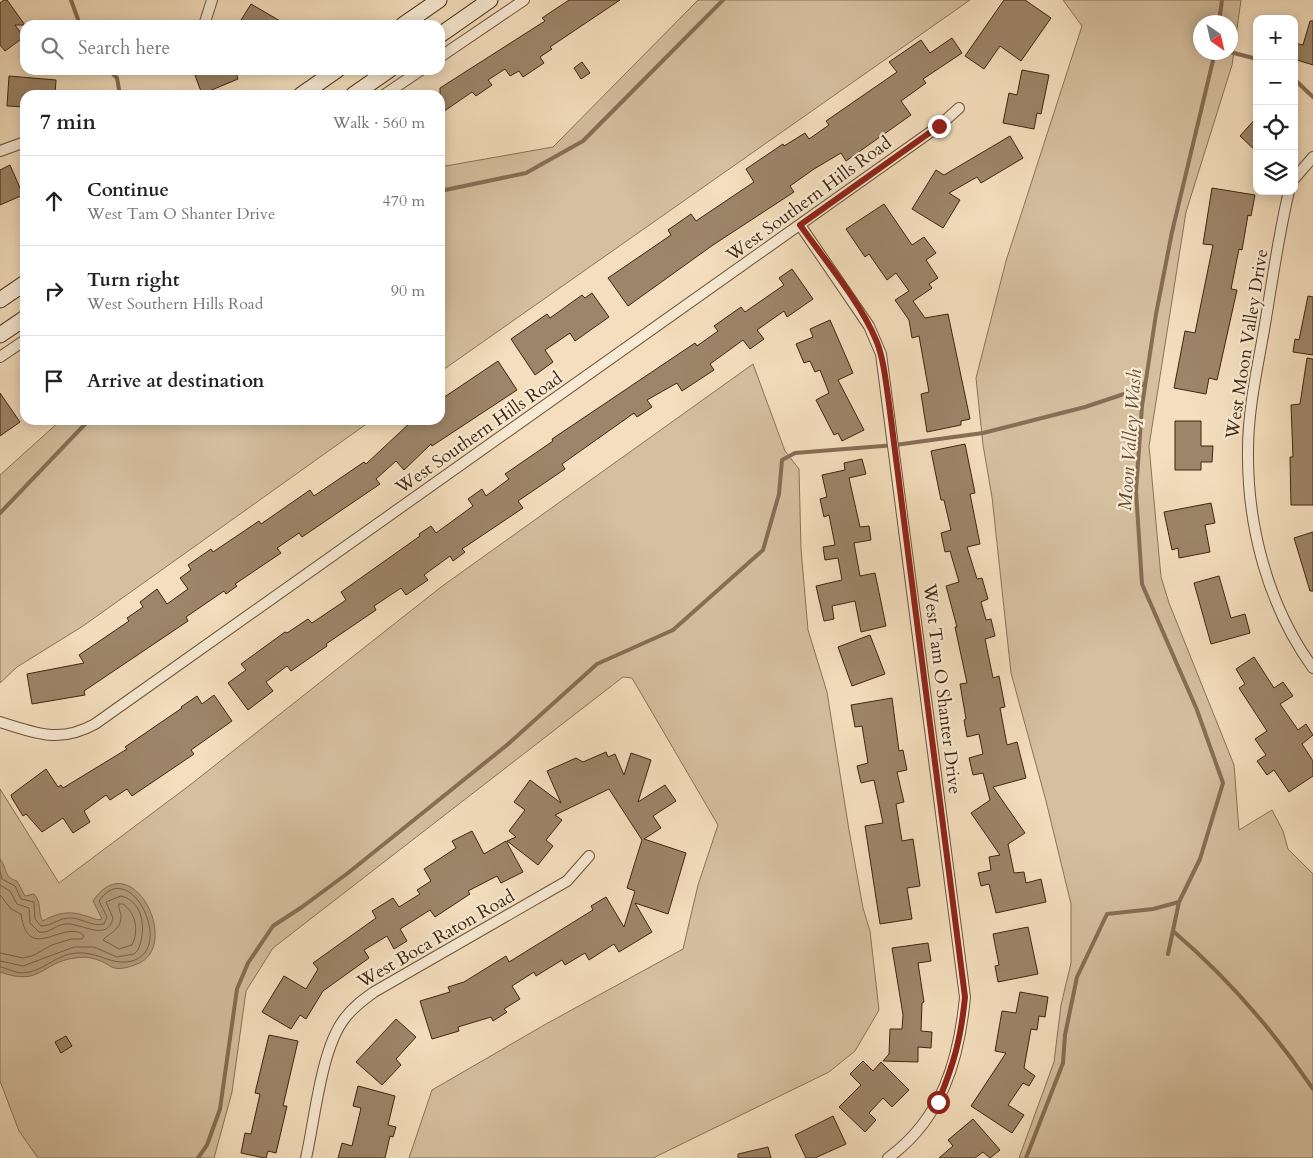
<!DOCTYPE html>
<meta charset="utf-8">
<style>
:root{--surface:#fff;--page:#f6f6f6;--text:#222;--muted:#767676;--line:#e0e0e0}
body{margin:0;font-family:Cardo,serif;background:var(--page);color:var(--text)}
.controls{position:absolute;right:15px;top:15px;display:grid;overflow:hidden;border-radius:10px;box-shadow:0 2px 12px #0003}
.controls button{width:45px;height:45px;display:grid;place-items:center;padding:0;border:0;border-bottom:1px solid var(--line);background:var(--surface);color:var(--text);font:25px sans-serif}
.compass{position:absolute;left:1193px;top:15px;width:45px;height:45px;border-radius:50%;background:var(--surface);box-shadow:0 2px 12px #0003;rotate:146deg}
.stop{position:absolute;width:15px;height:15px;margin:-11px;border:4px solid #8f2418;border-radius:50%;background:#fff}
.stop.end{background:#8f2418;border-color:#fff;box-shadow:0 1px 5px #0008}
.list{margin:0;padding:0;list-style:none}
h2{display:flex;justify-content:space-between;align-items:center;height:65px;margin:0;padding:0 20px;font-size:21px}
h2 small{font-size:16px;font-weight:400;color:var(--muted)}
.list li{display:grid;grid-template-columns:32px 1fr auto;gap:15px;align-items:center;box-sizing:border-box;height:90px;padding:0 20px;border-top:1px solid var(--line)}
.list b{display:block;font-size:19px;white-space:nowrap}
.list p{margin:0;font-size:16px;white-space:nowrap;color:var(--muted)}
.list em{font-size:16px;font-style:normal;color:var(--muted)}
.icon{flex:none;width:28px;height:28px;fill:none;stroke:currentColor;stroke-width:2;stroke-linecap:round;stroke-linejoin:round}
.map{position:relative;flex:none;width:1313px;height:1158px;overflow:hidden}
.search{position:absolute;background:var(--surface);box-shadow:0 2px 12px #0003;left:20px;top:20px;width:425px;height:55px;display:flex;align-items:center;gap:12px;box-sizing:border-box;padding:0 18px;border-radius:15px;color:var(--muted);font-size:19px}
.panel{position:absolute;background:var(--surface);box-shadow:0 2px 12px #0003;left:20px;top:90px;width:425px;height:335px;border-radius:15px}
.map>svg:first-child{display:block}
.green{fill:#d5bf9f;stroke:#8a7257;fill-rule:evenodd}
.water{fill:#b69f82;stroke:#866e54}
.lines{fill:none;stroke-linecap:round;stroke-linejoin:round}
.shore{stroke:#7a6248;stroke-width:1}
.stream{stroke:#866e54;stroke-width:4}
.building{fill:#9d8569;stroke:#3f250f}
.street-casing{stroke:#6c533a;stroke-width:12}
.secondary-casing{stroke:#3f250f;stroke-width:17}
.street{stroke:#f8ead4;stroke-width:10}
.secondary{stroke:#f8ead4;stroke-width:15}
.route{stroke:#8f2418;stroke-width:6}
.labels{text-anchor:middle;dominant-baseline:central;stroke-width:4.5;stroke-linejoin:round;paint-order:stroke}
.street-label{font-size:18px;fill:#3f250f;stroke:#f8ead4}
.water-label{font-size:19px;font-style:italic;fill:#634a32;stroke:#f8ead4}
</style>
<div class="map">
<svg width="1313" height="1158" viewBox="0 0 1313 1158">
<rect width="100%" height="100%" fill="#f4debd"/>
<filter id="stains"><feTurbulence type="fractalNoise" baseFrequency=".004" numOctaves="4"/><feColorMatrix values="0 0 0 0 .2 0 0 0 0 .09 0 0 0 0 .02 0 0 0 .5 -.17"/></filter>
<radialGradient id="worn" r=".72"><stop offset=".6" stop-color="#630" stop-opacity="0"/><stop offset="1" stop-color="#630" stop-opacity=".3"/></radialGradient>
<!-- green -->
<path class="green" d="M698,0H970L440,372V167L553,147Z
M1063,0H1241L1232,65L1186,212L1149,446L1161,577L1169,603L1234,765L1239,830L1272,810L1283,831L1288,849L1313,874V1158H1019L1054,1062L1061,1005L1071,963V904L1046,801L1011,673L992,497L983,445L976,378L1006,261L1082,26ZM1230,22V52H1200V22Z
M753,364L785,451L799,469L801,549L808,630L827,692L849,830L863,908L870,931L879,1010L855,1051L829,1072L653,1158H409L432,1090L546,1024L683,949L698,885L718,825L632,678L623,677L273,948L246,991L232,1092L214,1158H38L19,1131L0,1081V789L59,883L190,785L441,587Z
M61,420H372L83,626L17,667L0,683V475Z"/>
<!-- water -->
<path class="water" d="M0,859C8,869 3,877 17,881L25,896L34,894C43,904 37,914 43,921C57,913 70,910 86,916C92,917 96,921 102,919L93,901C132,843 183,947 137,964C132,966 121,970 115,968C111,968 108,964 105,963C95,958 86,956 75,958C41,962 42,987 0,972Z"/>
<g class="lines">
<!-- shore -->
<path class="shore" d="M0,871L2,879L15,886L21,899L34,902L35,919L41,926C52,926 60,917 72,918C83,919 93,927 104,924L107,917L99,901C129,856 174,945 135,960C114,968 99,951 76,953C56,954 42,973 22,973C15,973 7,968 0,967
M0,885L10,891L17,904L29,908L30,923L39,932C49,934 55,925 65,924C80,922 108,943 113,918L106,902L121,896C145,902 146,932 138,950L134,954L117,957L94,947H74L23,966L0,961
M0,895L11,909L21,914C28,966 65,917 84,936L82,939H71L52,945L32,956L23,958L0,953
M119,904H123C136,913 139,931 132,945L119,949L103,940C110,932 122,930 121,915C120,911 118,908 119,904Z"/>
<!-- stream -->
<path class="stream" d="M71,0L80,25
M1219,22L1222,0
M1230,52L1257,59
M109,70L117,78L120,95
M1294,79L1313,97
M440,191L526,173L583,141L723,0
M0,513L89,420
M1173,931C1228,978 1273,1030 1313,1089
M1168,954L1179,902L1200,859L1223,783L1197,710L1142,584L1136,491L1142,406L1156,314L1172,232L1215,52
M198,1158L207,1145L220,1109L237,989L248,963L273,926L302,907L348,873L507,745L597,664L673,630L763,550L779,494L782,460L795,453L895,445L983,433L1085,407L1130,392L1145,383
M1026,1158L1063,1063L1065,1035L1077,977L1107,914L1153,909L1179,902"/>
</g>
<!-- building -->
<path class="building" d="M4,0H7L25,25H15L24,37L5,51L0,45V3Z
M569,0H620L550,47L552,49L540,57L544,63L523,77L519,71L510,76L505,69L488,80L492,85L476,96L472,92L440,114V88L545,21L542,18Z
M1004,0H1025L1051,18L1021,61L1000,46L984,69L965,56Z
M251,4L287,25H238Z
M1310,21H1313V65L1294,59V43L1303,45Z
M952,38L962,53L923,79L926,83L901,101L911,115L846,161L841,153L814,169L790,186L794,192L713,245L628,306L608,278L671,235L668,230L691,214L696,221L754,182L746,169L783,144L784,146L805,133L809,139L829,125L826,121L897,72L889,62L921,40L930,53Z
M582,62L590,73L581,79L574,68Z
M193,70H235L238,79L202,94Z
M1022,70L1049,75L1041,114L1037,113L1034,129L1003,123L1009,93L1017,95Z
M9,76L56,80L55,95H25V107L7,106Z
M1257,117V152L1240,136Z
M1010,136L1023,158L981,183L977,177L949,193L960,200L943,228L912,209L936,170L944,175Z
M10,165L23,195L0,205V170Z
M1212,188L1255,195L1251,216L1248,215L1242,250L1239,249L1231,289L1237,290L1217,380L1209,378L1206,394L1174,388L1185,331L1195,333L1213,245L1203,244Z
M884,204L912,245L924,237L936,253L926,260L938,278L929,284L932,288L913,301L925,318L948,314L970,419L961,421V425L927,432L921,394L929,392L919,336L912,338L909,320L895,300L909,291L896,273L887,280L869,254L865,257L846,229Z
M792,269L813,299L787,317L784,311L757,330L764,339L750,349L743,340L710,364L714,370L682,391L677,383L647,400L652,407L637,417L634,413L562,464L565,469L518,501L523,508L462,549L465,552L453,561L450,556L424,575L428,580L406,595L401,588L374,606L376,610L326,644L327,646L291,671L287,666L266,682L273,691L248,710L228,683L246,670L241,664L285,632L287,633L308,619L312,623L346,600L341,592L420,536L419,534L431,526L436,533L473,506L468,499L482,489L486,496L509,479L505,474L553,441L552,439L695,343L697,346L718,331L714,326L741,307L745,312L784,285L779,278Z
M592,293L609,317L575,341L570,333L545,350L553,362L535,375L511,339L547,314L550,318L582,295L585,298Z
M1308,296L1313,297V355L1293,352L1295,339L1299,340Z
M830,320L853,373L838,380L864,430L842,441L838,433L834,435L816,400L829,393L820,370L815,372L810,361L804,363L796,344L813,337L810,329Z
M1307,358L1313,359V505H1291L1290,457H1293L1291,405L1300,404Z
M498,361L517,390L432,446L431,444L404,470L396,461L376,479L380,484L302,537L299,533L277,548L281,553L235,584L237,586L226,594L224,591L186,617L188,621L84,691L85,695L32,704L27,674L84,663L79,655L129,621L127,618L143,607L140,602L157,589L167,604L188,589L180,578L191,570L188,565L211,549L213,552L259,521L261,524L310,490L314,496L364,462L366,464L413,420H440V400Z
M0,393L20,422L0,436Z
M1175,421H1201V446H1213L1212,462H1201V470H1175Z
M965,444L975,493L970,494L980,544L967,547L977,579L982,578L988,599L981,602L986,620L991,619L995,636L985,639L993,678L999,676L1005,707L1000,708L1007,745L1017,742L1026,778L993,787L1025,833L1008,844L1014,873L1024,872L1026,883L1041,879L1046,902L996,913L989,884L981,886L978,873L991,870L989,857L1000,855L971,813L990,800L983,773L973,775L969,758L983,754L979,734L967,737L964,720L966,719L960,684L967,683L955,627H957L946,586L959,582L950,551L945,552L941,533L951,530L944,500H941L931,451Z
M862,459L866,474L849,478L860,527L869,526L871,540L854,543L860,576L875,573L886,626L861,632L855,601L832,606L834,619L824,621L816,586L842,580L838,558L825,560L823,547L835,545L829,515L824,517L820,499L827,497L822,475L845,470L844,463Z
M1211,503L1215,523L1205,525L1210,552L1179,558L1178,548L1172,550L1164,512Z
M1313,532V591H1310L1294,538Z
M1219,576L1231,618L1245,614L1250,633L1211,644L1194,583Z
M870,635L885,674L852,686L838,647Z
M1254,657L1274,688L1283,682L1293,696L1280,704L1298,730L1306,724L1313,735L1302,744L1313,761V776L1289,792L1274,770L1267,775L1257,761L1266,755L1255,739L1267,731L1239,688L1245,684L1236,669Z
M214,695L232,721L191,750L194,754L132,796L127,789L110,800L106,795L84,811L90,822L73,833L63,818L42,832L26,814L23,816L12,798L11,795L46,769L58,787L61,785L63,788L127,749L125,747L182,708L181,707L197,696L202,704Z
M892,698L899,751L903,750L907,770L897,772L904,802L896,804L902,841L913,839L920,886L907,888L912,919L880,924L865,826L883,823L874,780L861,783L857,766L868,763L862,726L855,727L851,705Z
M606,752L608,757L615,754L624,775L631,753L651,760L638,802L665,785L676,801L653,816L661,828L644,839L686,853L668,914L635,903L652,932L619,952L614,944L589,960L585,953L565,965L562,960L536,976L534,972L512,986L520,999L504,1009L507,1012L493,1021L491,1017L458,1027L459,1031L432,1039L420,1001L450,992L448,987L464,982L506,956L509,962L593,910L591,906L606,897L624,927L635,891L627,888L642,840L609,789L555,815L562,820L546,840L553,846L538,865L507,841L516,837L509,831L525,810L514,802L530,780L561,803L547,771L576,758L583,762Z
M472,831L484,854L506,841L523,872L501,883L497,876L468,891L470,894L435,917L430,910L400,929L407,941L394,949L387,936L364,950L369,958L323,991L306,1019L300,1015L291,1029L262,1012L284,976L306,989L318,969L313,963L376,918L372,911L393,898L399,907L420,894L417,890L431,881L424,869L456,848L452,841Z
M1028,927L1038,974L998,982L995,966L999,965L993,934Z
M928,943L931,961L918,963L924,1002L922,1003L921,1031L932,1032L931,1048L918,1047V1062L883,1061L889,1054L890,1029H902L903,1015L892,948Z
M1020,992L1048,997L1045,1017L1039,1016L1037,1030L1031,1029L1024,1068L1035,1076L1029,1086L1023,1083L1008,1105L1024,1115L1012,1133L971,1106L1006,1053L995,1051L1002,1011L1016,1013Z
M396,1019L416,1037L396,1059L401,1065L382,1085L356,1062Z
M269,1035L298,1041L283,1106H287L276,1153L268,1151L266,1158H264L241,1153L245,1133L251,1134L260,1094L255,1093Z
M66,1036L72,1046L61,1053L55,1042Z
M863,1061L873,1071L881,1062L909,1090L892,1107L883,1098L869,1113L876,1120L865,1132L839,1107L861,1085L850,1074Z
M358,1086L395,1096L388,1125L396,1127L393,1137L390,1136L385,1158H338L342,1143L352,1146L361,1108L353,1106Z
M833,1116L846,1144L815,1158H806L795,1135Z
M973,1119L1000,1150L990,1158L983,1152L975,1158H939L953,1146L948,1140Z
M768,1147L771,1158H738V1154Z"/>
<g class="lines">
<defs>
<path id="street" d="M205,22L212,0
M440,57L524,0
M384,95L421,70
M0,151L25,142
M1294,179L1313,157
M1289,191C1279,233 1273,276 1266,318C1259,362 1248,406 1248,450C1247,526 1268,606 1313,668
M800,225L869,326L881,354L965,997C959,1060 942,1119 888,1158
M0,357L25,340
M0,722C36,733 59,744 95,724L939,126L959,108
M306,1158C315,1119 321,1048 345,1018C353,1007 363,1000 374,992L567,881L589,856"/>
<path id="secondary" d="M403,25L439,0
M440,35L490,0
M301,95L337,70
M353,95L389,70
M0,300L25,283
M0,335L25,318"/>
</defs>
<!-- street casing -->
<use href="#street" class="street-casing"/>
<!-- secondary casing -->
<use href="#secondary" class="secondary-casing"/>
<!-- street -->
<use href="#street" class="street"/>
<!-- secondary -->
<use href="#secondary" class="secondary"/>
</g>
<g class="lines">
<!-- route -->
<path class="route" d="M938,1102C954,1064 961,1038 965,997L888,396C885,378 884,358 876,340C860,302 825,260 800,225L939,126"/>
</g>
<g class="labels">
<!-- street labels -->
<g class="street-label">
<text transform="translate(809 199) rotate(-36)">West Southern Hills Road</text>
<text transform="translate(1247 344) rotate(-81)">West Moon Valley Drive</text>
<text transform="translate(479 433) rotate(-35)">West Southern Hills Road</text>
<text transform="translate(942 689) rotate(83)">West Tam O Shanter Drive</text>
<text transform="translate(436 939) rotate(-30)">West Boca Raton Road</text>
</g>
<!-- water labels -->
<g class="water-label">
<text transform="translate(1130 440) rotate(-86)">Moon Valley Wash</text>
</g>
</g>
<rect width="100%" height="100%" filter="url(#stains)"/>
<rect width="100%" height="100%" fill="url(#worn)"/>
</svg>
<div class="controls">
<button>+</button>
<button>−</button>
<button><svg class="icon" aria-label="locate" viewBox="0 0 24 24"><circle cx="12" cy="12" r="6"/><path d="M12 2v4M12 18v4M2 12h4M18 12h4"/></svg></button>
<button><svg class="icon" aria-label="layers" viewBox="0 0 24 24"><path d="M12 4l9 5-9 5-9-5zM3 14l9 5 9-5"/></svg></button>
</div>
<svg class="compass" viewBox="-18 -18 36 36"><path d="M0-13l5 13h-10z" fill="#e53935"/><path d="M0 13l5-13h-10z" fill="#767676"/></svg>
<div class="stop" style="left:938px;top:1102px"></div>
<div class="stop end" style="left:939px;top:126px"></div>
<div class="search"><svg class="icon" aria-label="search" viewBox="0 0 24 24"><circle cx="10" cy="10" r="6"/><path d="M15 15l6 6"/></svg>Search here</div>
<section class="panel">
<h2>7 min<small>Walk · 560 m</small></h2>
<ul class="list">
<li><svg class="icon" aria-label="ahead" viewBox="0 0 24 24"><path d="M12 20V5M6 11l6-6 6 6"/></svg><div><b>Continue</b><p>West Tam O Shanter Drive</p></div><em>470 m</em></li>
<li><svg class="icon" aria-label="right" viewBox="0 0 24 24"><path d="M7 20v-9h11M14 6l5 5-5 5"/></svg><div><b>Turn right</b><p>West Southern Hills Road</p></div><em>90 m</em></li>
<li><svg class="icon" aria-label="arrive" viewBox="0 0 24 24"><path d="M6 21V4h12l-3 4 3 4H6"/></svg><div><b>Arrive at destination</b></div></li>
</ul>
</section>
</div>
